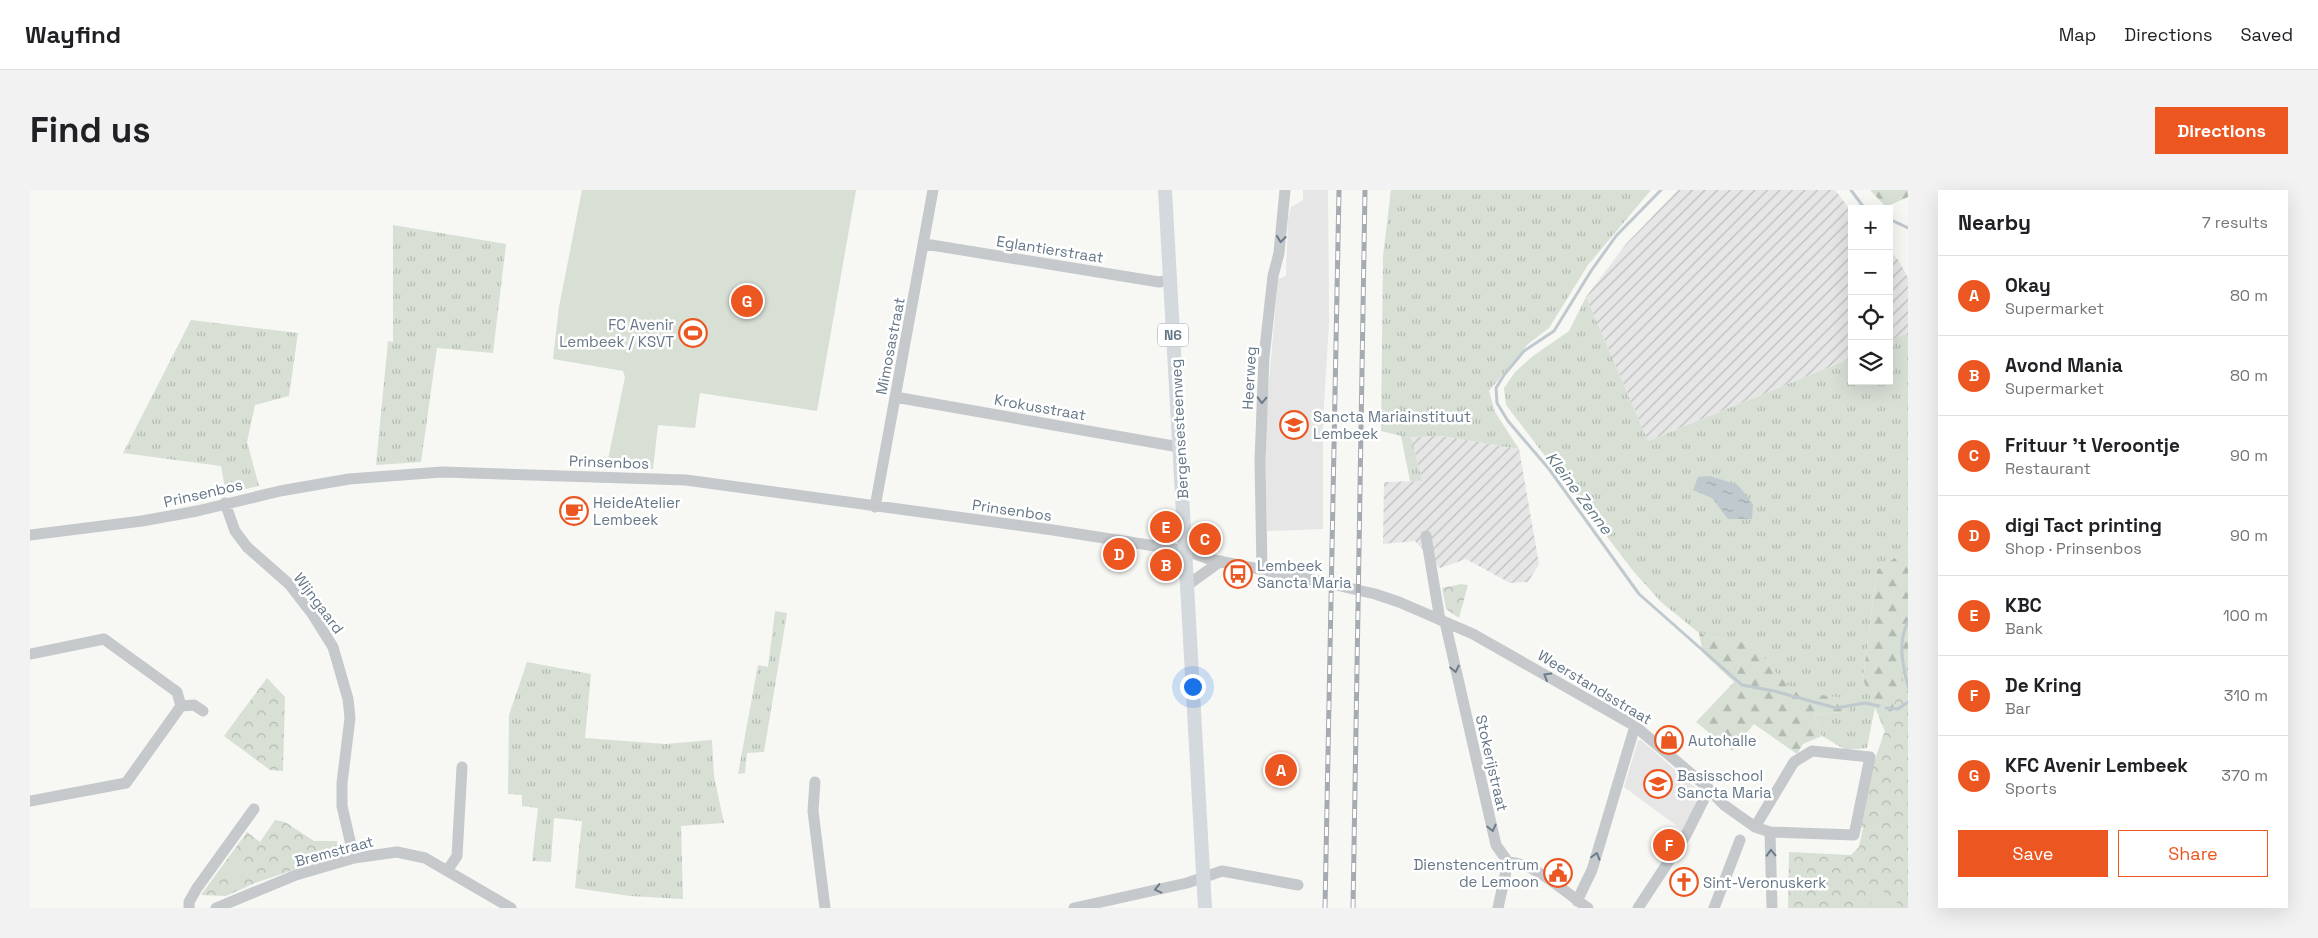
<!DOCTYPE html>
<meta charset="utf-8">
<style>
:root{--surface:#fff;--page:#f2f2f2;--text:#202124;--muted:#757577;--line:#e0e0e0;--accent:#eb5621}
body{margin:0;font-family:"Space Grotesk",sans-serif;background:var(--page);color:var(--text)}
.controls{position:absolute;right:15px;top:15px;display:grid;overflow:hidden;border-radius:0px;box-shadow:0 5px 20px #0002}
.controls button{width:45px;height:45px;display:grid;place-items:center;padding:0;border:0;border-bottom:1px solid var(--line);background:var(--surface);color:var(--text);font:25px sans-serif}
.you{position:absolute;left:1162px;top:496px;width:18px;height:18px;margin:-12px;border:4px solid #fff;border-radius:50%;background:#1a73e8;box-shadow:0 0 0 8px #1a73e833}
.badge{display:grid;place-items:center;width:32px;height:32px;border-radius:50%;background:var(--accent);color:#fff;font-size:16px;font-weight:700}
.pin{position:absolute;translate:-50% -50%;border:2px solid #fff;box-shadow:0 1px 5px #0006}
.list{margin:0;padding:0;list-style:none}
h2{display:flex;justify-content:space-between;align-items:center;height:65px;margin:0;padding:0 20px;font-size:21px}
h2 small{font-size:16px;font-weight:400;color:var(--muted)}
.list li{display:grid;grid-template-columns:32px 1fr auto;gap:15px;align-items:center;box-sizing:border-box;height:80px;padding:0 20px;border-top:1px solid var(--line)}
.list b{display:block;font-size:19px;white-space:nowrap}
.list p{margin:0;font-size:16px;white-space:nowrap;color:var(--muted)}
.list em{font-size:16px;font-style:normal;color:var(--muted)}
.actions{display:flex;gap:10px;padding:15px 20px}
.actions a{flex:1;padding:11px 0;border:1px solid var(--accent);border-radius:0px;text-align:center;font-size:18px;color:var(--accent)}
.actions .main{background:var(--accent);color:#fff}
.icon{flex:none;width:28px;height:28px;fill:none;stroke:currentColor;stroke-width:2;stroke-linecap:round;stroke-linejoin:round}
.map{position:relative;flex:none;width:1878px;height:718px;overflow:hidden;border-radius:0px}
header{display:flex;align-items:center;gap:30px;box-sizing:border-box;height:70px;padding:0 25px;background:var(--surface);border-bottom:1px solid var(--line)}
header strong{font-size:24px}
nav{display:flex;gap:28px;margin-inline-start:auto;font-size:18px}
.intro{display:flex;align-items:center;justify-content:space-between;box-sizing:border-box;height:120px;padding:0 30px}
h1{margin:0;font-size:35px}
.button{padding:12px 22px;border-radius:0px;background:var(--accent);color:#fff;font-size:18px;font-weight:700}
main{display:flex;gap:30px;padding:0 30px}
aside{flex:1;background:var(--surface);border-radius:0px;box-shadow:0 5px 20px #0002}
.map>svg:first-child{display:block}
.built{fill:#e5e6e5}
.industrial{fill:url(#industrial-furrows)}
.grass{fill:url(#grass-tufts)}
.forest{fill:url(#forest-firs)}
.park{fill:url(#park-crowns)}
.pitch{fill:#d8dfd5}
.water{fill:url(#water-ripples)}
.lines{fill:none;stroke-linecap:round;stroke-linejoin:round}
.stream{stroke:#bfc9ce;stroke-width:3}
.minor{stroke:#c5c9cc;stroke-width:11}
.major{stroke:#d4d9dd;stroke-width:14}
.rail-casing{stroke:#a5abb1;stroke-width:5}
.rail{stroke:#fff;stroke-width:3;stroke-dasharray:9;stroke-linecap:butt}
.oneway{stroke:#6a7b8a}
.labels{text-anchor:middle;dominant-baseline:central;stroke-width:5;stroke-linejoin:round;paint-order:stroke}
.shield{fill:#fff;stroke:#93a0ab;stroke-width:1}
.shield-label{font-size:14px;font-weight:bold;fill:#657787}
.street-label{font-size:15px;fill:#657787;stroke:#fff}
.poi-label{font-size:15px;fill:#657787;stroke:#fff;text-anchor:start}
.water-label{font-size:16px;font-style:italic;fill:#617883;stroke:#fff}
</style>
<header>
<strong>Wayfind</strong>
<nav><a>Map</a><a>Directions</a><a>Saved</a></nav>
</header>
<div class="intro"><h1>Find us</h1><a class="button">Directions</a></div>
<main>
<div class="map">
<svg width="1878" height="718" viewBox="0 0 1878 718">
<defs>
<pattern id="industrial-furrows" width="10" height="10" patternUnits="userSpaceOnUse" patternTransform="scale(1.25)"><rect width="10" height="10" fill="#e5e6e5"/><path d="M-1 1l2-2M0 10L10 0M9 11l2-2" fill="none" stroke="#bdbfbf"/></pattern>
<pattern id="grass-tufts" width="24" height="20" patternUnits="userSpaceOnUse" patternTransform="scale(1.25)"><rect width="24" height="20" fill="#d8dfd5"/><path d="M3 7l-1-3M5 7V3M7 7l1-3M15 17l-1-3M17 17v-4M19 17l1-3" fill="none" stroke="#b3bab2"/></pattern>
<pattern id="forest-firs" width="22" height="20" patternUnits="userSpaceOnUse" patternTransform="scale(1.25)"><rect width="22" height="20" fill="#d8dfd5"/><path d="M5 1l3.5 6h-7zM16 11l3.5 6h-7z" fill="#b3bab2"/></pattern>
<pattern id="park-crowns" width="20" height="18" patternUnits="userSpaceOnUse" patternTransform="scale(1.25)"><rect width="20" height="18" fill="#d8dfd5"/><path d="M2 6a3 3 0 1 1 6 0M12 15a3 3 0 1 1 6 0" fill="none" stroke="#b3bab2"/></pattern>
<pattern id="water-ripples" width="26" height="14" patternUnits="userSpaceOnUse" patternTransform="scale(1.25)"><rect width="26" height="14" fill="#bfc9ce"/><path d="M2 4q2-2 4 0t4 0M15 11q2-2 4 0t4 0" fill="none" stroke="#9fa8ad"/></pattern>
</defs>
<rect width="100%" height="100%" fill="#f7f7f4"/>
<!-- built -->
<path class="built" d="M1273,0H1298L1299,132L1293,231V339L1237,341L1235,239L1248,89L1256,86L1258,29L1261,17L1273,10Z
M1611,550L1668,600L1669,604L1654,641L1594,597L1608,551Z"/>
<!-- industrial -->
<path class="industrial" d="M1648,0H1805L1822,22V168L1618,251L1556,107L1596,54Z
M1859,60L1869,71L1878,88V143L1859,151Z
M1412,246L1489,259L1509,374L1498,392L1480,393L1436,369L1410,378L1385,351L1353,354L1354,292L1392,291L1381,247Z"/>
<!-- grass -->
<path class="grass" d="M1361,0H1621L1558,75L1519,138L1498,154L1459,201L1465,222L1489,259L1412,246L1381,247L1392,291H1380L1371,246L1351,241L1353,66Z
M363,35L476,54L463,163L407,158L391,272L346,275L358,151L363,152Z
M1556,107L1618,251L1822,168V191H1859V151L1878,143V359L1847,380L1833,488L1845,517L1837,558L1816,560L1792,546L1784,525L1819,521L1816,509L1765,503L1742,479L1725,456L1708,450H1695L1669,443L1631,412L1604,382L1476,215L1474,198L1485,182L1503,166L1539,141Z
M161,130L268,143L259,206L225,215L217,252L229,296L196,303L191,276L93,263Z
M745,421L757,423L734,562L717,563L715,583L708,584L728,475L738,477Z
M497,472L561,484L555,548L635,554L682,550L684,586L694,633L651,636L653,709L600,706L545,698L552,631L524,628L521,672L502,671L508,618L492,616V605L478,604L479,525Z"/>
<!-- forest -->
<path class="forest" d="M1840,0H1878V7L1856,17Z
M1878,359V577H1870L1833,489L1847,380Z
M1669,443L1695,450H1708L1725,456L1742,479L1765,502L1816,508L1819,521L1784,525L1792,546L1773,554L1767,564L1724,534L1702,561L1666,532L1704,492L1673,463Z"/>
<!-- park -->
<path class="park" d="M1431,394L1438,395L1429,428L1416,419L1412,398Z
M1878,460V718H1758L1759,662L1821,665L1829,657L1833,638L1828,636L1841,581L1869,500Z
M237,488L255,507L253,581L240,580L194,546Z
M245,630L255,632L284,651H307L310,664L225,693L196,706L171,705L217,642L230,652Z"/>
<!-- pitch -->
<path class="pitch" d="M552,0H826L787,221L670,203L665,238L628,235L623,279H576L595,187L593,181L523,169L529,117Z
M209,669L219,677L209,690L199,682Z
M1850,699L1874,718H1838Z"/>
<!-- water -->
<path class="water" d="M1680,286L1708,295L1723,314L1722,329H1698L1682,308L1663,300L1668,287Z"/>
<g class="lines">
<!-- stream -->
<path class="stream" d="M1631,0L1586,46L1561,81L1524,141L1494,161L1474,185L1466,198L1467,213L1478,231L1519,279L1609,404L1712,495L1744,501L1806,518L1835,513L1849,516
M1821,0L1832,15L1839,19
M1859,29L1878,38
M1878,432C1867,453 1873,475 1878,497
M1856,518L1868,519L1878,512"/>
<!-- minor -->
<path class="minor" d="M895,54L1129,92L1141,90
M865,207L1149,257
M195,313L205,341L217,357L259,394L283,425L303,457L318,509L320,528L312,593V616L324,668
M845,317L903,0
M0,345L112,331L167,321L250,301L319,289L412,282L656,290L1023,340L1157,361L1179,369L1293,392L1345,404L1369,412L1443,444L1605,536L1678,598L1694,615L1725,637L1740,642L1824,645L1840,567L1782,561L1764,572L1725,637
M1396,346L1410,430
M1232,379L1230,271L1234,167L1243,86L1249,63L1255,0
M1159,394L1191,371
M1415,432L1466,655L1478,672L1468,718
M0,464L74,449L147,502L151,516L164,515L173,521
M785,592L783,621L795,718
M0,611L96,593L151,516
M1740,642L1742,718
M1478,672C1508,674 1534,702 1558,718
M417,681L427,666L432,577
M1547,711L1562,680L1605,536
M159,718V712L167,698L224,619
M186,718L266,685L324,668L367,662L395,668L481,718
M1044,718L1157,693L1192,681L1268,695
M1608,718L1656,645L1675,607
M1684,718L1710,650"/>
<!-- major -->
<path class="major" d="M1135,0L1175,718"/>
<defs>
<path id="rail" d="M1295,718L1309,0
M1323,718L1335,0"/>
</defs>
<!-- rail casing -->
<use href="#rail" class="rail-casing"/>
<!-- rail -->
<use href="#rail" class="rail"/>
</g>
<!-- one-way arrows -->
<defs><path id="oneway-chevron" d="M-2-3.5L2.5 0L-2 3.5" fill="none" stroke-width="1.6" stroke-linecap="round" stroke-linejoin="round" transform="scale(1.25)"/></defs>
<g class="oneway">
<use href="#oneway-chevron" transform="translate(1251 49) rotate(96)"/>
<use href="#oneway-chevron" transform="translate(1232 210) rotate(92)"/>
<use href="#oneway-chevron" transform="translate(1425 479) rotate(78)"/>
<use href="#oneway-chevron" transform="translate(1517 486) rotate(-150)"/>
<use href="#oneway-chevron" transform="translate(1462 638) rotate(77)"/>
<use href="#oneway-chevron" transform="translate(1741 663) rotate(-92)"/>
<use href="#oneway-chevron" transform="translate(1566 666) rotate(-74)"/>
<use href="#oneway-chevron" transform="translate(1128 699) rotate(167)"/>
</g>
<!-- icons -->
<defs>
<symbol id="stadium-ring" viewBox="-11 -11 22 22"><circle r="9.5" fill="#fff" stroke="#eb5621" stroke-width="1.5"/><path d="M0-5a6.5 5 0 1 0 0 10a6.5 5 0 1 0 0-10ZM-3.5-1.8h7v3.6h-7Z" fill="#eb5621"/></symbol>
<symbol id="school-ring" viewBox="-11 -11 22 22"><circle r="9.5" fill="#fff" stroke="#eb5621" stroke-width="1.5"/><path d="M0-5L7-2L0 1L-7-2ZM-4 1L0 2.5L4 1V4Q0 6-4 4Z" fill="#eb5621"/></symbol>
<symbol id="cafe-ring" viewBox="-11 -11 22 22"><circle r="9.5" fill="#fff" stroke="#eb5621" stroke-width="1.5"/><path d="M-5.5-4.5H6V0H3Q3 3.5 0 3.5H-2.5Q-5.5 3.5-5.5 0ZM3-3.2v2h1.7v-2ZM-6 4.5H4V6H-6Z" fill="#eb5621"/></symbol>
<symbol id="bus-ring" viewBox="-11 -11 22 22"><circle r="9.5" fill="#fff" stroke="#eb5621" stroke-width="1.5"/><path d="M-5-6H5V4H4V6H2V4H-2V6H-4V4H-5ZM-3.5-4V0h7V-4ZM-3.5 1.2v1.5H-2V1.2ZM2 1.2v1.5H3.5V1.2Z" fill="#eb5621"/></symbol>
<symbol id="shop-ring" viewBox="-11 -11 22 22"><circle r="9.5" fill="#fff" stroke="#eb5621" stroke-width="1.5"/><path d="M-5-2.5h2.3a2.7 3.5 0 0 1 5.4 0H5L5.5 6h-11ZM-1.5-2.5h3a1.5 2.3 0 0 0-3 0Z" fill="#eb5621"/></symbol>
<symbol id="civic-ring" viewBox="-11 -11 22 22"><circle r="9.5" fill="#fff" stroke="#eb5621" stroke-width="1.5"/><path d="M-.6-6.5H3V-4.5H.6V-3L4-1V1h2V6H-6V1h2V-1L-.6-3ZM-1.2 2.5V6h2.4V2.5Z" fill="#eb5621"/></symbol>
<symbol id="church-ring" viewBox="-11 -11 22 22"><circle r="9.5" fill="#fff" stroke="#eb5621" stroke-width="1.5"/><path d="M-1.2-6h2.4v3.5h3.3v2.4h-3.3V6h-2.4V-.1h-3.3v-2.4h3.3Z" fill="#eb5621"/></symbol>
</defs>
<g fill-rule="evenodd">
<use href="#stadium-ring" x="647" y="127" width="32" height="32"/>
<use href="#school-ring" x="1248" y="219" width="32" height="32"/>
<use href="#cafe-ring" x="528" y="305" width="32" height="32"/>
<use href="#bus-ring" x="1192" y="368" width="32" height="32"/>
<use href="#shop-ring" x="1623" y="534" width="32" height="32"/>
<use href="#school-ring" x="1612" y="578" width="32" height="32"/>
<use href="#civic-ring" x="1512" y="667" width="32" height="32"/>
<use href="#church-ring" x="1638" y="676" width="32" height="32"/>
</g>
<g class="labels">
<!-- shield labels -->
<rect class="shield" x="1128" y="133.5" width="30" height="23" rx="4"/>
<g class="shield-label">
<text x="1143" y="145">N6</text>
</g>
<!-- street labels -->
<g class="street-label">
<text transform="translate(1020 59) rotate(9)">Eglantierstraat</text>
<text transform="translate(860 156) rotate(-79)">Mimosastraat</text>
<text transform="translate(1219 188) rotate(-87)">Heerweg</text>
<text transform="translate(1010 217) rotate(10)">Krokusstraat</text>
<text transform="translate(1149 239) rotate(-93)">Bergensesteenweg</text>
<text transform="translate(579 272) rotate(2)">Prinsenbos</text>
<text transform="translate(173 303) rotate(-13)">Prinsenbos</text>
<text transform="translate(982 320) rotate(8)">Prinsenbos</text>
<text transform="translate(289 413) rotate(53)">Wijngaard</text>
<text transform="translate(1565 497) rotate(31)">Weerstandsstraat</text>
<text transform="translate(1462 573) rotate(77)">Stokerijstraat</text>
<text transform="translate(304 661) rotate(-15)">Bremstraat</text>
</g>
<!-- poi labels -->
<g class="poi-label">
<text x="644" y="134" text-anchor="end">FC Avenir<tspan x="644" dy="17">Lembeek / KSVT</tspan></text>
<text x="1283" y="226">Sancta Mariainstituut<tspan x="1283" dy="17">Lembeek</tspan></text>
<text x="563" y="312">HeideAtelier<tspan x="563" dy="17">Lembeek</tspan></text>
<text x="1227" y="375">Lembeek<tspan x="1227" dy="17">Sancta Maria</tspan></text>
<text x="1658" y="550">Autohalle</text>
<text x="1647" y="585">Basisschool<tspan x="1647" dy="17">Sancta Maria</tspan></text>
<text x="1509" y="674" text-anchor="end">Dienstencentrum<tspan x="1509" dy="17">de Lemoon</tspan></text>
<text x="1673" y="692">Sint-Veronuskerk</text>
</g>
<!-- water labels -->
<g class="water-label">
<text transform="translate(1549 303) rotate(53)">Kleine Zenne</text>
</g>
</g>
</svg>
<div class="controls">
<button>+</button>
<button>−</button>
<button><svg class="icon" aria-label="locate" viewBox="0 0 24 24"><circle cx="12" cy="12" r="6"/><path d="M12 2v4M12 18v4M2 12h4M18 12h4"/></svg></button>
<button><svg class="icon" aria-label="layers" viewBox="0 0 24 24"><path d="M12 4l9 5-9 5-9-5zM3 14l9 5 9-5"/></svg></button>
</div>
<div class="you"></div>
<div class="pin badge" style="left:1251px;top:580px">A</div>
<div class="pin badge" style="left:1136px;top:375px">B</div>
<div class="pin badge" style="left:1175px;top:349px">C</div>
<div class="pin badge" style="left:1089px;top:364px">D</div>
<div class="pin badge" style="left:1136px;top:337px">E</div>
<div class="pin badge" style="left:1639px;top:655px">F</div>
<div class="pin badge" style="left:717px;top:111px">G</div>
</div>
<aside>
<h2>Nearby<small>7 results</small></h2>
<ul class="list">
<li><span class="badge">A</span><div><b>Okay</b><p>Supermarket</p></div><em>80 m</em></li>
<li><span class="badge">B</span><div><b>Avond Mania</b><p>Supermarket</p></div><em>80 m</em></li>
<li><span class="badge">C</span><div><b>Frituur 't Veroontje</b><p>Restaurant</p></div><em>90 m</em></li>
<li><span class="badge">D</span><div><b>digi Tact printing</b><p>Shop · Prinsenbos</p></div><em>90 m</em></li>
<li><span class="badge">E</span><div><b>KBC</b><p>Bank</p></div><em>100 m</em></li>
<li><span class="badge">F</span><div><b>De Kring</b><p>Bar</p></div><em>310 m</em></li>
<li><span class="badge">G</span><div><b>KFC Avenir Lembeek</b><p>Sports</p></div><em>370 m</em></li>
</ul>
<div class="actions"><a class="main">Save</a><a>Share</a></div>
</aside>
</main>
